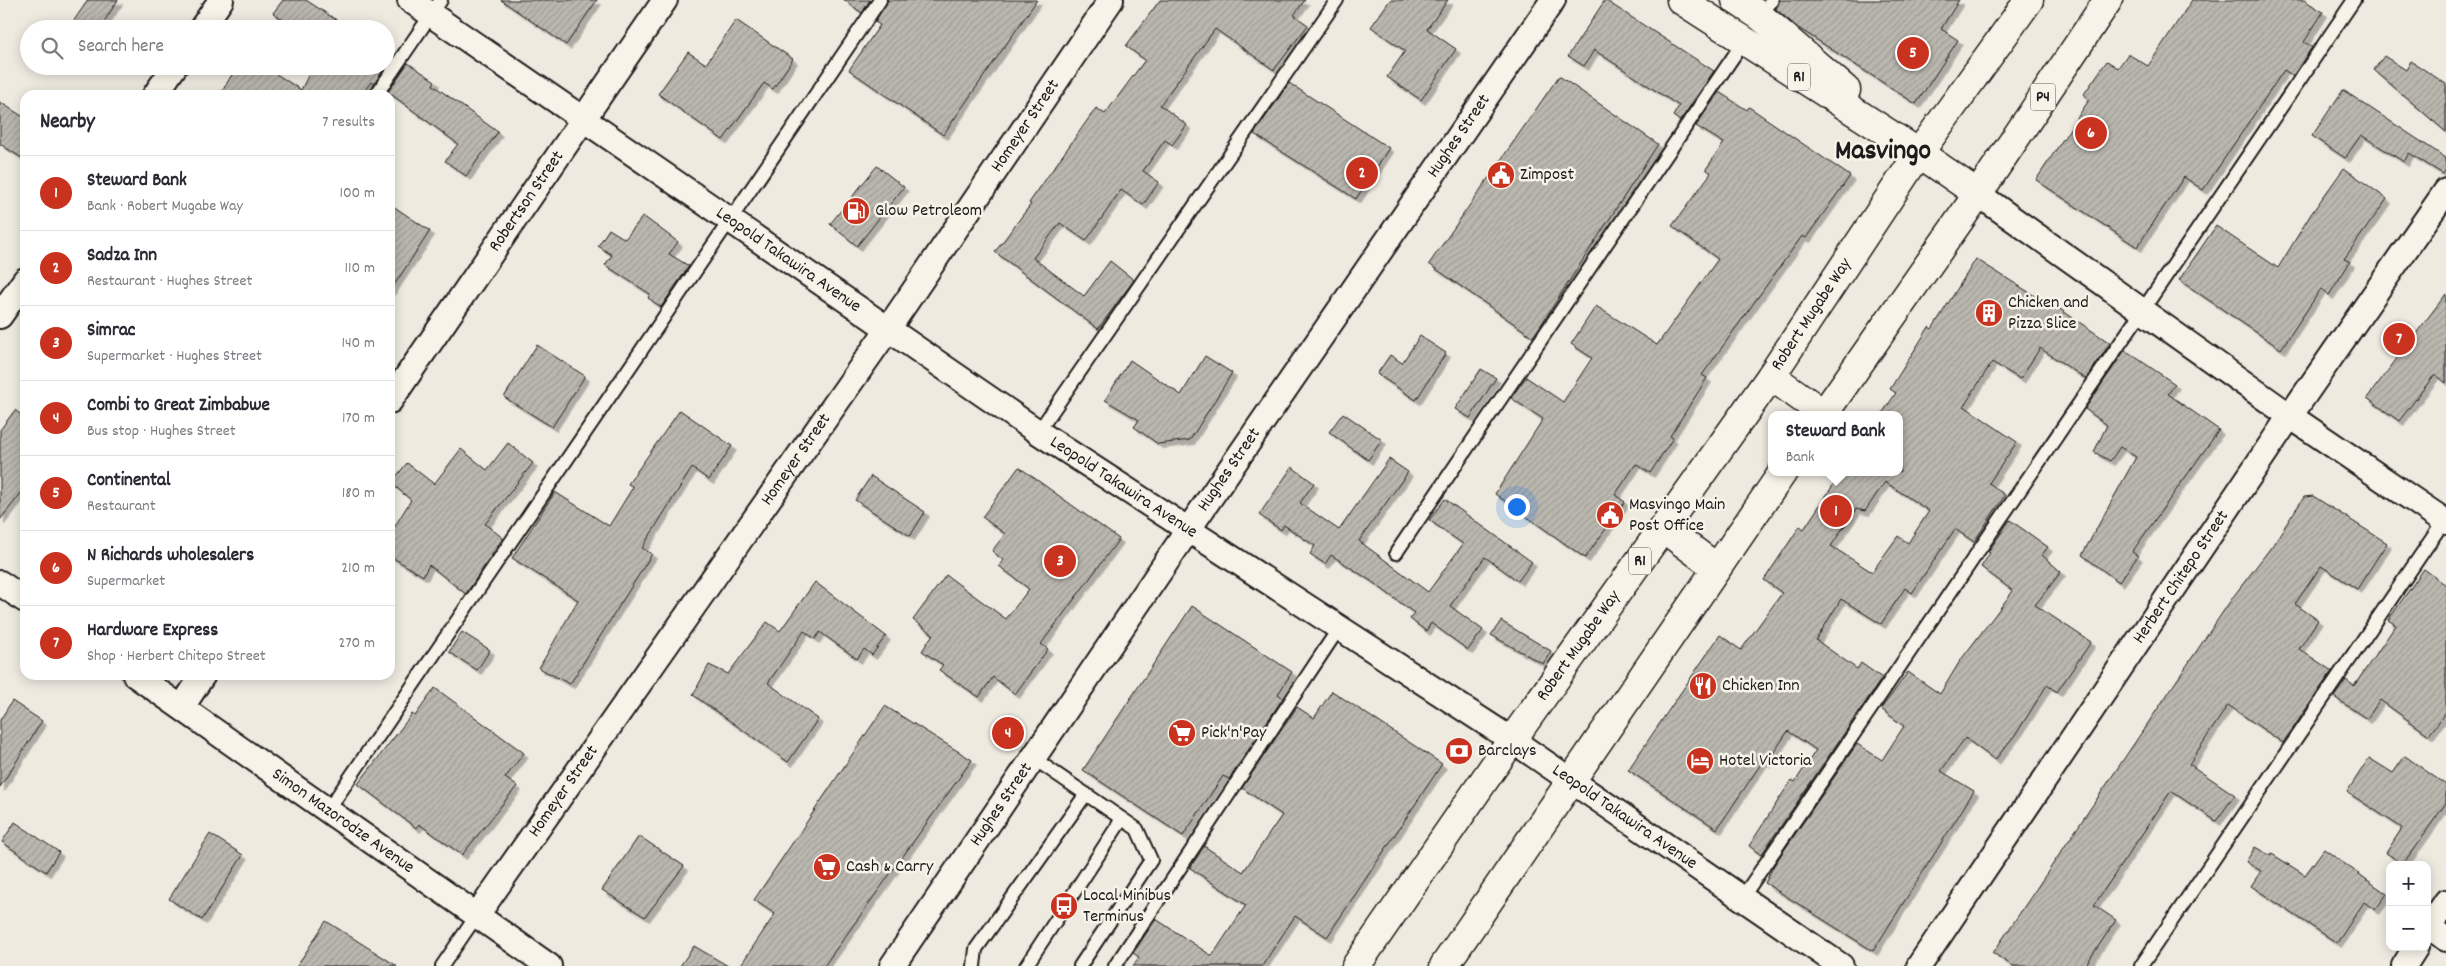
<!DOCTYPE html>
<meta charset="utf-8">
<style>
:root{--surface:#fff;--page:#f2f2f3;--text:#2b2b33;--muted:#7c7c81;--line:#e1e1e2;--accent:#c8321e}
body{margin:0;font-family:Dekko,sans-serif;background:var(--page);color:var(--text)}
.controls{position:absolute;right:15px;bottom:15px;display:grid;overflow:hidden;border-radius:10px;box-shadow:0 2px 12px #0003}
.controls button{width:45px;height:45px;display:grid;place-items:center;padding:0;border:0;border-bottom:1px solid var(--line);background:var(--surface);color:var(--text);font:25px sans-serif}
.you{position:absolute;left:1516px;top:506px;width:18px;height:18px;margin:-12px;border:4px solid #fff;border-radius:50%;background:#1a73e8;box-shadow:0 0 0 8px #1a73e833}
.badge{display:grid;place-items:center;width:32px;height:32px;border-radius:50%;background:var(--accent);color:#fff;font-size:16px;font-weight:700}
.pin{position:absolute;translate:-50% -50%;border:2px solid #fff;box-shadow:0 1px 5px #0006}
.popup{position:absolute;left:1768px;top:411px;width:135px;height:65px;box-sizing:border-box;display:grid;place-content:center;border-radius:10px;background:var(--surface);filter:drop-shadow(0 1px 4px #0005);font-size:16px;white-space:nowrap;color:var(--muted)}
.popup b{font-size:19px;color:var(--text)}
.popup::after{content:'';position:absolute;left:50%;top:100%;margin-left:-10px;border:10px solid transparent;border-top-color:var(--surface)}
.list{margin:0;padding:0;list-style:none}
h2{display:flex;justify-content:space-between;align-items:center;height:65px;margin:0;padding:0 20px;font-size:21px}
h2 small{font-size:16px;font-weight:400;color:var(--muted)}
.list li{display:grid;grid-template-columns:32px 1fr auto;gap:15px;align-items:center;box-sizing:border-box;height:75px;padding:0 20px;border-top:1px solid var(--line)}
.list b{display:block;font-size:19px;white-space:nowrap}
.list p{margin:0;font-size:16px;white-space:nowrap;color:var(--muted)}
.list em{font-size:16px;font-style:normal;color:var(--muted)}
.icon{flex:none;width:28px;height:28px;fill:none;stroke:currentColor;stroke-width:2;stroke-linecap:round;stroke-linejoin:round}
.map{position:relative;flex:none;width:2446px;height:966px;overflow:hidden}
.search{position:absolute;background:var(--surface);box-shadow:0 2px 12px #0003;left:20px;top:20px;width:375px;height:55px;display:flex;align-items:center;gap:12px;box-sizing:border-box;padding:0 18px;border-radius:28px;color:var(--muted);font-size:19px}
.panel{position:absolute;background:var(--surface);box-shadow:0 2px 12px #0003;left:20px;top:90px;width:375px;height:590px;border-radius:15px}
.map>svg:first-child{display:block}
.building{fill:url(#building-hatch);stroke:#1c1c1c;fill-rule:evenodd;filter:url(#shadow)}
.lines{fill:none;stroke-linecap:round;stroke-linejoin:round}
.lane-casing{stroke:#1c1c1c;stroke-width:16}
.street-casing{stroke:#1c1c1c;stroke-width:28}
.highway-casing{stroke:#1c1c1c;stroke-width:31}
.lane{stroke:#f7f3e8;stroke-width:12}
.street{stroke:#f7f3e8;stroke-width:24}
.highway{stroke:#f7f3e8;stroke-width:28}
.labels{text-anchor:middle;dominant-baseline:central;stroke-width:5;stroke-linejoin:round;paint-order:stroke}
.shield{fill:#f7f3e8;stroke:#5e5c59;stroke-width:1}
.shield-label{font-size:16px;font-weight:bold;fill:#1c1c1c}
.street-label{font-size:18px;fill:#1c1c1c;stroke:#f7f3e8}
.poi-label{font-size:18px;fill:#1c1c1c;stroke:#f7f3e8;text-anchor:start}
.town-label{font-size:28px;font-weight:bold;fill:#1c1c1c;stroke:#f7f3e8}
</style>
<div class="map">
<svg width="2446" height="966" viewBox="0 0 2446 966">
<defs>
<pattern id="building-hatch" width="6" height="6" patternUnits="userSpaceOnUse" patternTransform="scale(1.25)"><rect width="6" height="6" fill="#bab7af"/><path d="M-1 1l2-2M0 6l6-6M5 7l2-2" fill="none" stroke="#9f9d96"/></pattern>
<filter id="shadow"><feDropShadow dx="4.5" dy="4.5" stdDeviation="0" flood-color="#0004"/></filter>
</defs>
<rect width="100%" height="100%" fill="#eeeae0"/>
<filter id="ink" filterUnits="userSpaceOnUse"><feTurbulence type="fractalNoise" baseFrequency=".02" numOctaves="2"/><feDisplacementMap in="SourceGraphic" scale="10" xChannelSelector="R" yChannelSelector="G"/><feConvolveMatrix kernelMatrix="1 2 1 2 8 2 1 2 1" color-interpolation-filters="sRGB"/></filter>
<g filter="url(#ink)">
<!-- building -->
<path class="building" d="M88,0H118L99,29H68Z
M283,0H306L350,29H296L273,13Z
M501,0H597L566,45Z
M844,0H870L862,13Z
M888,0H1037L943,135L849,70L880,25L875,22Z
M1160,0H1305L1294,15L1308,25L1274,70L1215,29L1160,105L1187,125L1172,145L1165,140L1143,171L1159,182L1143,205L1121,190L1086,241L1060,223L1033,258L1084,296L1110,261L1134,280L1098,329L995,252L1031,204L1029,203L1096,108L1105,114L1145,60L1126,46Z
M1390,0H1448L1427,29L1456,49L1421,100L1387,77L1405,51L1371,27Z
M1605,0L1714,71L1680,121L1673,116L1679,106L1594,50L1584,66L1568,56Z
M1780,0H1959L1941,29L1958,40L1916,104L1797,27L1776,9Z
M2192,0H2304L2323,12L2304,42L2312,47L2293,76L2284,70L2203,190L2184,177L2137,247L2036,180L2089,100L2084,94L2107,61L2118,68L2128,54L2148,66Z
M736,20L793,59L773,89L764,83L723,140L658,94L688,52L706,64Z
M2384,56L2406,70L2411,61L2446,84V132L2374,70Z
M408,63L435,81L433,85L498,132L466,176L445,161L458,144L388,92Z
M237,66H264L301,90L313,66H386L374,84L371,82L361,95H220Z
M1559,76L1658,144L1533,337L1429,264Z
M1289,83L1389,148L1356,199L1254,134Z
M2343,90L2446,158V169L2443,174L2409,153L2404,162L2361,135L2345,158L2312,136Z
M1719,92L1747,110L1749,107L1850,176L1806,238L1802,236L1702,375L1707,378L1670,436L1673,438L1650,473L1636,464L1615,495L1625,502L1585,558L1495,494L1543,419L1511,398L1526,377L1563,402L1592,358L1571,344L1596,306L1657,345L1718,259L1672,226L1711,173L1706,169L1724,143L1696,126Z
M0,102L25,118V160L0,144Z
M877,166L904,187L857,246L830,224Z
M2344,168L2387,199L2344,259L2350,262L2329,295L2321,289L2281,349L2179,280L2216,226L2278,268L2311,214Z
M390,204L430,231L390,291Z
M643,216L678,242L669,254L689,266L661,307L648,298L650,294L605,265L612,255L598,246L609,229L625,239Z
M1976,259L2046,303L2048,301L2110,343L2086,379L2040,348L2020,379L1992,362L1964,406L2017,442L1989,483L2005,495L1974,542L1955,529L1912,593L1905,588L1881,624L1841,599L1816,640L1857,669L1861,663L1882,678L1761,855L1749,846L1785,790L1792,780L1795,782L1816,750L1788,731L1766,764L1763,761L1717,829L1628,770L1720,635L1741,650L1782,593L1764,580L1800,526L1804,529L1842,472H1900V415H1881L1896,393L1890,389L1929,327L1932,329ZM1885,482L1929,511L1908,543L1898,536L1872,572L1831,546L1856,509L1865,511Z
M2446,294V383L2435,374L2399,421L2367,398Z
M1420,336L1446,353L1416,400L1377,374L1390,355L1402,363Z
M537,345L585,376L552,427L504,397Z
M2125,350L2175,384L2168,394L2219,430L2132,552L2138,556L2119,582L2082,555L2136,457L2120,447L2110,461L2094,452L2107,425L2085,409Z
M1205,356L1232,373L1190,440L1158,444L1134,427L1139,420L1105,400L1130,360L1181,395Z
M1481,369L1496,378L1470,418L1455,409Z
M15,410L25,418V488L0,520V430Z
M680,410L732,446L709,480L692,468L642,548L652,554L570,684L539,668L578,600L512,558L555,492L609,526L633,487L628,484Z
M1343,413L1382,440L1368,460L1329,432Z
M508,443L533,463L485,524L503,538L466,594L429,565L423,576L390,556V534L411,500L391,483L407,463L434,484L461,449L487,470Z
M1389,459L1408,472L1359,541L1428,592L1463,544L1429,520L1445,499L1532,562L1518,581L1485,557L1450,606L1483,630L1468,650L1431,623L1426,631L1410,619L1414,613L1371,581L1331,555L1325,564L1310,554L1315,546L1284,525L1281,530L1259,515L1292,467L1314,483L1300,503L1339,530Z
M1019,467L1119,539L1041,644L1048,649L1015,694L993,677L979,697L939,670L943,665L922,651L933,634L913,620L946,575L1006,619L1029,589L999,566L1003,560L992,551L1005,534L982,517Z
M871,476L925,512L910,536L855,500Z
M2313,496L2387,543L2357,589L2321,566L2295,604L2318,620L2299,649L2332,671L2283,743L2228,705L2189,764L2235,795L2216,821L2171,791L2094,905L2116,920L2085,966H2013L1993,953L2233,597L2272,546L2304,497Z
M2010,520L2048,547L2042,555L2061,572L2035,605L2091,642L2057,692L2047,685L2018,731L1995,760L1965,738L1941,771L1974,791L1873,951L1765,883L1774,865L1857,744L1882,760L1904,726L1881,709L1908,672L1940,694L1960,661L2013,591L1981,567L1990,553L1988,552Z
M2424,569L2446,585V712L2429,735L2380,700L2367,719L2334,697L2346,680L2354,686L2396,625L2388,620Z
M815,582L886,636L872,655L864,649L857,659L820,632L815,639L804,631L768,683L818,719L788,762L693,695L709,665L728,674L767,622L780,631Z
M1192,606L1292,672L1278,694L1283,698L1229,779L1223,776L1183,836L1083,770Z
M1501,621L1551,651L1543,664L1491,635Z
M462,632L490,650L477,670L449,652Z
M435,688L524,753L505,778L517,786L462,855L419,824L416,828L358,784L412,714L415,716Z
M1332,691L1442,764L1327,937L1295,916L1262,966H1133L1139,957L1133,953L1156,919L1212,956L1246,905L1190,868L1204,846L1243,872L1282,815L1242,788L1297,707L1314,718Z
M12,701L42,721L0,787V720Z
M885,706L972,760L824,966H740L775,914L754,900Z
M2405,756L2446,785V803L2403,864L2386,853L2402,828L2347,792L2369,758L2393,773Z
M15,822L59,852L46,872L2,842Z
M210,834L243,855L202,920L169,899Z
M639,836L684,866L645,917L602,890Z
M2255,847L2271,856L2272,854L2305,875L2324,849L2387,894L2375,910L2364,902L2337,943L2251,886L2261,871L2246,862Z
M326,921L397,966H297Z
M694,946L728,966H680Z"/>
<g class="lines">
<defs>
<path id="lane" d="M1758,19L1772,0
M376,95L441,0
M1038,432L1337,0
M1396,553L1746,38
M1033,758L1137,829L1151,860L1080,966
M328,810L880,0
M1742,898L2354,0
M442,966L477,915
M974,966L976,949L1086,794
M1026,966L1122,819
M1115,966L1339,628
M2141,966L2446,518"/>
<g id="street">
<path id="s1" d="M410,0L1038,432L1512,740L1841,966"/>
<path d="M201,29L221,0"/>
<path d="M155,95L175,66"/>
<path d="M1978,194L2290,416L2446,522"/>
<path d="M0,316L25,280"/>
<path id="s2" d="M390,401L665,0"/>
<path d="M0,583L25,600"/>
<path id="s3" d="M135,675L549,966"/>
<path d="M182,707L203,675"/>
<path id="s4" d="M477,915L888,329L1111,0"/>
<path d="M2430,927L2446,939"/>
<path d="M2427,931L2446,902"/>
<path id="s5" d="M892,966L1188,530L1553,0"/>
<path id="s6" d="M1919,966L2290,416L2446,191"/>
<path d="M2404,966L2416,947"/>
</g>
<g id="highway">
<path d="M1681,0L1919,153L1978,194"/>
<path d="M1736,0L1760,16L1846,90"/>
<path d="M1771,376L1824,414"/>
<path d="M1823,415L1978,194L2108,0"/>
<path d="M1663,528L1717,568"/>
<path id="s7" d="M1356,966L1512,740L1771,376L1919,153L2029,0"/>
<path d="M1444,966L1783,472"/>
</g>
</defs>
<!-- lane casing -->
<use href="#lane" class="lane-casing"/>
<!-- street casing -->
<use href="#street" class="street-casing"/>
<!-- highway casing -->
<use href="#highway" class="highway-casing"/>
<!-- lane -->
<use href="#lane" class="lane"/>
<!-- street -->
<use href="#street" class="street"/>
<!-- highway -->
<use href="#highway" class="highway"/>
</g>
</g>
<!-- icons -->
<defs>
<symbol id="civic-disc" viewBox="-11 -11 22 22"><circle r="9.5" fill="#c8321e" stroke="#f7f3e8"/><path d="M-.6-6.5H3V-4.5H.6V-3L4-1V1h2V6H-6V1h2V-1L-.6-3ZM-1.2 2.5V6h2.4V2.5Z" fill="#fff"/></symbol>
<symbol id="fuel-disc" viewBox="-11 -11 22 22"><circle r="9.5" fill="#c8321e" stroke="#f7f3e8"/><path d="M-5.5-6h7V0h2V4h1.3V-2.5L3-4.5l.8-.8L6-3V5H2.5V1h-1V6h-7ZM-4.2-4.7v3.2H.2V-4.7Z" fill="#fff"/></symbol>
<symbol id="building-disc" viewBox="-11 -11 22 22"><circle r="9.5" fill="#c8321e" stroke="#f7f3e8"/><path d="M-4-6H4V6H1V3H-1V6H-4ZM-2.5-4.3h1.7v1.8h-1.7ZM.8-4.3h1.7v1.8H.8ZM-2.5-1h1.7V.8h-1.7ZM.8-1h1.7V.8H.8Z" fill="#fff"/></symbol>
<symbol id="restaurant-disc" viewBox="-11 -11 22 22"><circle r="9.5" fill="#c8321e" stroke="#f7f3e8"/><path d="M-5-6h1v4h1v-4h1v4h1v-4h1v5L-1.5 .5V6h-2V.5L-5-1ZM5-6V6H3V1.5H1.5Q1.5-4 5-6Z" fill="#fff"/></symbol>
<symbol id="supermarket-disc" viewBox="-11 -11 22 22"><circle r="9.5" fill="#c8321e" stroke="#f7f3e8"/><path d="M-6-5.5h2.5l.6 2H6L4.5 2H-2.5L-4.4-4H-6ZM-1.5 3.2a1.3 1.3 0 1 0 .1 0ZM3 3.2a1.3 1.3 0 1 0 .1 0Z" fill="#fff"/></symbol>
<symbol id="bank-disc" viewBox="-11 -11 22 22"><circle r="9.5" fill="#c8321e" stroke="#f7f3e8"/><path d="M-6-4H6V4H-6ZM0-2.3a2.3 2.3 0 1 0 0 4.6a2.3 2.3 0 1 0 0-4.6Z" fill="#fff"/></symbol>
<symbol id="hotel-disc" viewBox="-11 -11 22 22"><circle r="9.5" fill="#c8321e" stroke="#f7f3e8"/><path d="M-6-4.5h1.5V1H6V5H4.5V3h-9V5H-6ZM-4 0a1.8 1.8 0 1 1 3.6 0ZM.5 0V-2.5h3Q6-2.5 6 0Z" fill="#fff"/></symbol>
<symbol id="bus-disc" viewBox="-11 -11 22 22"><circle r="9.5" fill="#c8321e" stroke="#f7f3e8"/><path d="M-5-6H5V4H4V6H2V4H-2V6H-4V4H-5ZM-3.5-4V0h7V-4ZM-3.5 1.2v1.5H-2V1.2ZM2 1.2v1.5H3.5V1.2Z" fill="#fff"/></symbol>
</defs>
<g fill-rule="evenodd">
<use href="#civic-disc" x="1485" y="159" width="32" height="32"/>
<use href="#fuel-disc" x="840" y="195" width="32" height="32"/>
<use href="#building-disc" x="1973" y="297" width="32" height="32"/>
<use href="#civic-disc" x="1594" y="499" width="32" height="32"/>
<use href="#restaurant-disc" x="1687" y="670" width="32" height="32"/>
<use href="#supermarket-disc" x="1166" y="717" width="32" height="32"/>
<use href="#bank-disc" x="1443" y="735" width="32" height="32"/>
<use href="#hotel-disc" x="1684" y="745" width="32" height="32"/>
<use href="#supermarket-disc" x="811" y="851" width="32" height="32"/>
<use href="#bus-disc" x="1048" y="890" width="32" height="32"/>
</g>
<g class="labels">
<!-- shield labels -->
<g class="shield">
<rect x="1788" y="63.5" width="22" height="27" rx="4"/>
<rect x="2030.5" y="83.5" width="25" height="27" rx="4"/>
<rect x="1629" y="547.5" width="22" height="27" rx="4"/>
</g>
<g class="shield-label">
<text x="1799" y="77">R1</text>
<text x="2043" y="97">P4</text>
<text x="1640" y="561">R1</text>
</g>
<!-- street labels -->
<g class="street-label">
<text stroke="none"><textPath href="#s4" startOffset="961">Homeyer Street</textPath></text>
<text stroke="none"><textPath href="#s5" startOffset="1005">Hughes Street</textPath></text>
<text stroke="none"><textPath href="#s2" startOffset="242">Robertson Street</textPath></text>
<text stroke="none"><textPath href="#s1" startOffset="459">Leopold Takawira Avenue</textPath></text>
<text stroke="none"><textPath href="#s7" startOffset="795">Robert Mugabe Way</textPath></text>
<text stroke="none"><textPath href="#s4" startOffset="556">Homeyer Street</textPath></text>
<text stroke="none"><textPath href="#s5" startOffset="600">Hughes Street</textPath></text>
<text stroke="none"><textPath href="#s1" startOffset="864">Leopold Takawira Avenue</textPath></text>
<text stroke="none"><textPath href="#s6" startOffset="469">Herbert Chitepo Street</textPath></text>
<text stroke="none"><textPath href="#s7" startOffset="390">Robert Mugabe Way</textPath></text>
<text stroke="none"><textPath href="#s4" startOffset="151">Homeyer Street</textPath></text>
<text stroke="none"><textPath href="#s5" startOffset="195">Hughes Street</textPath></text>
<text stroke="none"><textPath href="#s1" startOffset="1464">Leopold Takawira Avenue</textPath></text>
<text stroke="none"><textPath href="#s3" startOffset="254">Simon Mazorodze Avenue</textPath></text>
</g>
<!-- poi labels -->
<g class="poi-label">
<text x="1520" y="175">Zimpost</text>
<text x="875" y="211">Glow Petroleom</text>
<text x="2008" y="303">Chicken and<tspan x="2008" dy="21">Pizza Slice</tspan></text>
<text x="1629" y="505">Masvingo Main<tspan x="1629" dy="21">Post Office</tspan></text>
<text x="1722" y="686">Chicken Inn</text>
<text x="1201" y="733">Pick'n'Pay</text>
<text x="1478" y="751">Barclays</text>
<text x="1719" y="761">Hotel Victoria</text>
<text x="846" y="867">Cash &amp; Carry</text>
<text x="1083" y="896">Local Minibus<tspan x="1083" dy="21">Terminus</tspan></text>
</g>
<!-- town labels -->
<g class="town-label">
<text x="1883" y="153">Masvingo</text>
</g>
</g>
</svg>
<div class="controls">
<button>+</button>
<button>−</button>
</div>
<div class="you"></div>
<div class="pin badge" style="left:1836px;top:511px">1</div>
<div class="popup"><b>Steward Bank</b>Bank</div>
<div class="pin badge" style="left:1362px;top:173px">2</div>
<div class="pin badge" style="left:1060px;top:561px">3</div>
<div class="pin badge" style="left:1008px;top:733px">4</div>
<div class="pin badge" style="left:1913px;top:53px">5</div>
<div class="pin badge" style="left:2091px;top:133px">6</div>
<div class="pin badge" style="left:2399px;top:339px">7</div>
<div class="search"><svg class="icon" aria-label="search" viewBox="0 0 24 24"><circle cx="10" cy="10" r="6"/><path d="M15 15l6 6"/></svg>Search here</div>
<section class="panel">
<h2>Nearby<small>7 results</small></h2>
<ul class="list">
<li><span class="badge">1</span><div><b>Steward Bank</b><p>Bank · Robert Mugabe Way</p></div><em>100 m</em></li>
<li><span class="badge">2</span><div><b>Sadza Inn</b><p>Restaurant · Hughes Street</p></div><em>110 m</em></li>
<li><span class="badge">3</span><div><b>Simrac</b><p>Supermarket · Hughes Street</p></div><em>140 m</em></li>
<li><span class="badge">4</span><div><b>Combi to Great Zimbabwe</b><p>Bus stop · Hughes Street</p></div><em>170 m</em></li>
<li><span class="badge">5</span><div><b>Continental</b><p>Restaurant</p></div><em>180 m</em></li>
<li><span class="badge">6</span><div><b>N Richards wholesalers</b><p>Supermarket</p></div><em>210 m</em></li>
<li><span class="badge">7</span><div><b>Hardware Express</b><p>Shop · Herbert Chitepo Street</p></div><em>270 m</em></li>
</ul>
</section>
</div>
